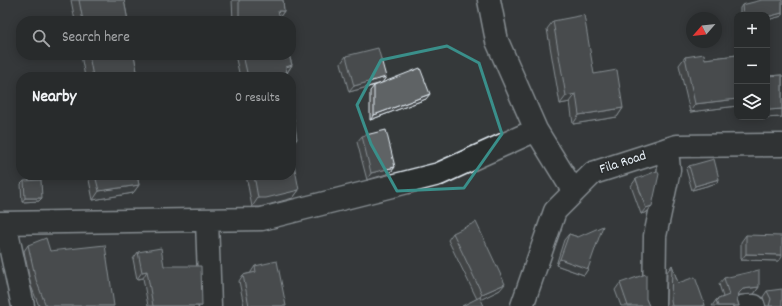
<!DOCTYPE html>
<meta charset="utf-8">
<style>
:root{--surface:#282b2c;--page:#303334;--text:#f1f3f6;--muted:#a5a7a9;--line:#444748}
body{margin:0;font-family:Dekko,sans-serif;background:var(--page);color:var(--text)}
.controls{position:absolute;right:12px;top:12px;display:grid;overflow:hidden;border-radius:8px;box-shadow:0 2px 10px #0003}
.controls button{width:36px;height:36px;display:grid;place-items:center;padding:0;border:0;border-bottom:1px solid var(--line);background:var(--surface);color:var(--text);font:20px sans-serif}
.compass{position:absolute;left:686px;top:12px;width:36px;height:36px;border-radius:50%;background:var(--surface);box-shadow:0 2px 10px #0003;rotate:242deg}
.list{margin:0;padding:0;list-style:none}
h2{display:flex;justify-content:space-between;align-items:center;height:52px;margin:0;padding:0 16px;font-size:17px}
h2 small{font-size:13px;font-weight:400;color:var(--muted)}
.icon{flex:none;width:22px;height:22px;fill:none;stroke:currentColor;stroke-width:2;stroke-linecap:round;stroke-linejoin:round}
.map{position:relative;flex:none;width:782px;height:306px;overflow:hidden}
.search{position:absolute;background:var(--surface);box-shadow:0 2px 10px #0003;left:16px;top:16px;width:280px;height:44px;display:flex;align-items:center;gap:10px;box-sizing:border-box;padding:0 14px;border-radius:16px;color:var(--muted);font-size:15px}
.panel{position:absolute;background:var(--surface);box-shadow:0 2px 10px #0003;left:16px;top:72px;width:280px;height:108px;border-radius:16px}
.map>svg:first-child{display:block}
.lines{fill:none;stroke-linecap:round;stroke-linejoin:round}
.minor-casing{stroke:#e8f1f8;stroke-width:25}
.minor{stroke:#2a2d2e;stroke-width:22}
.wall{fill:#525557;stroke:#e8f1f8}
.shaded-wall{fill:#424547;stroke:#e8f1f8}
.building{fill:#5f6365;stroke:#e8f1f8}
.marked{fill:none;stroke:#3a8f8a;stroke-width:3;stroke-linejoin:round}
.labels{text-anchor:middle;dominant-baseline:central;stroke-width:3.5;stroke-linejoin:round;paint-order:stroke}
.street-label{font-size:14px;fill:#e8f1f8;stroke:#2a2d2e}
</style>
<div class="map">
<svg width="782" height="306" viewBox="0 0 782 306">
<rect width="100%" height="100%" fill="#35393a"/>
<filter id="ink" filterUnits="userSpaceOnUse"><feTurbulence type="fractalNoise" baseFrequency=".025" numOctaves="2"/><feDisplacementMap in="SourceGraphic" scale="8" xChannelSelector="R" yChannelSelector="G"/><feConvolveMatrix kernelMatrix="1 2 1 2 8 2 1 2 1" color-interpolation-filters="sRGB"/></filter>
<g filter="url(#ink)">
<g class="lines">
<defs>
<path id="minor" d="M489,0L497,41L536,130L574,192
M207,220L210,306
M0,223L262,219L439,174L536,130
M5,223L23,306
M522,306L555,211L593,173L677,146L782,145
M654,306L655,236L669,170L667,149
M745,306H754"/>
</defs>
<!-- minor casing -->
<use href="#minor" class="minor-casing"/>
<!-- minor -->
<use href="#minor" class="minor"/>
</g>
<!-- wall -->
<path class="wall" d="M71,0H124L128,21H75Z
M232,0H283L284,11L280,17L281,21H233Z
M782,0V16L767,20V15H740V8L742,5Z
M553,21L594,74L623,108L617,117L573,124L570,102L560,104L547,29Z
M81,55H134L138,77H85Z
M235,55H289L292,65L287,73V77H240Z
M737,55V106L690,112L679,65L685,57L705,59Z
M346,56L386,77L382,82L426,99L370,120V91L374,86L376,85L349,92L341,63Z
M782,75V117L763,118V117H767V76Z
M362,136L395,167L390,173L367,180L357,142Z
M689,166L719,179L717,183L692,190L686,169Z
M88,175H137L139,185L133,193L93,200Z
M246,175H291L299,190L293,198L260,207H252Z
M636,179L647,212L641,214L631,186Z
M24,181L39,201L22,202L21,184Z
M453,233L500,290L481,299H477L448,240Z
M569,234L578,237L588,269L584,275L556,265L564,240Z
M746,235L779,261L741,260V242Z
M28,245L50,251L114,306H39L31,286L24,251Z
M138,252L164,266L202,306H148L143,278L137,279L133,259Z
M672,265L678,283L705,305V306H666L667,272Z
M255,266L286,306H244L239,281L243,275L251,273V272Z
M724,278L759,287L754,294L739,295L738,296L737,299L739,306H712L716,300L723,297L719,284Z
M620,283L646,299L649,306H621L615,290Z
M767,291L782,306H766L763,297Z"/>
<!-- shaded-wall -->
<path class="shaded-wall" d="M278,11H284L278,19Z
M782,13V16L767,20V17Z
M292,65L286,74V67Z
M386,77L382,83L349,92L354,86Z
M430,94L426,99L370,120L374,115Z
M576,94L570,102L560,104L566,96Z
M737,99V106L690,112L695,104Z
M623,108L617,117L573,124L579,115Z
M782,109V117L763,118L764,117H767V113L769,110Z
M297,139L291,147V140Z
M395,167L390,173L367,180L371,173Z
M719,179L717,183L692,190L695,186Z
M139,185L133,193L93,200L99,191Z
M299,190L293,198L260,207H252L258,198Z
M25,198H42L39,201L22,202Z
M652,206L647,212L641,214L646,208Z
M746,254L782,255V257L779,261L741,260Z
M560,259L588,269L584,275L556,265Z
M147,271L143,278L137,279L142,272Z
M505,284L500,290L478,301L482,294Z
M759,287L754,294L739,295L734,299L739,293L743,289Z"/>
<!-- building -->
<path class="building" d="M79,0H124L128,21H83Z
M239,0H283L284,11H278L281,21H239Z
M762,0H782V13L767,17V15H743L742,5Z
M584,15L594,74L617,70L623,108L579,115L576,94L566,96L553,21Z
M378,48L386,77L354,86L346,56Z
M704,54L705,59L737,55V99L695,104L685,57Z
M89,55H134L138,77H93Z
M243,55H289L292,65L286,67L287,77H248Z
M420,68L430,94L374,115V86Z
M782,75V109L769,110L768,95H767V76Z
M291,102L297,139L291,140Z
M386,130L395,167L371,173L362,136Z
M291,148L299,190L266,198H258L254,175H291Z
M714,159L719,179L695,186L689,166Z
M657,171L659,174L652,206L646,208L636,179Z
M95,175H137L139,185L99,191Z
M41,180L42,198H25L24,181Z
M476,222L505,284L482,294L453,233Z
M603,226L588,269L560,259L569,234L578,237Z
M746,235L782,236V255L746,254Z
M46,238L50,251L105,245L114,306H46L36,280L28,245Z
M161,248L164,266H201L202,306H153L147,271L142,272L138,252Z
M277,261L286,306H249L243,275L256,272L255,266Z
M672,265L678,283L695,277L705,305L702,306H672L671,301Z
M759,270V287L743,289L739,293L737,299L739,306H718L716,300L729,295L724,278Z
M646,274V299L649,306H628L620,283Z
M782,289V306H769L771,299L767,291Z
M480,297L484,306H462Z"/>
</g>
<!-- marked area -->
<path d="M0 0H782V306H0ZM447,46L479,63L502,134L464,188L397,191L371,144L357,105L381,60Z" fill="#35393a" fill-opacity=".55" fill-rule="evenodd"/>
<path class="marked" d="M447,46L479,63L502,134L464,188L397,191L371,144L357,105L381,60Z"/>
<g class="labels">
<!-- street labels -->
<g class="street-label">
<text transform="translate(623 163) rotate(-18)">Fila Road</text>
</g>
</g>
</svg>
<div class="controls">
<button>+</button>
<button>−</button>
<button><svg class="icon" aria-label="layers" viewBox="0 0 24 24"><path d="M12 4l9 5-9 5-9-5zM3 14l9 5 9-5"/></svg></button>
</div>
<svg class="compass" viewBox="-18 -18 36 36"><path d="M0-13l5 13h-10z" fill="#e53935"/><path d="M0 13l5-13h-10z" fill="#a5a7a9"/></svg>
<div class="search"><svg class="icon" aria-label="search" viewBox="0 0 24 24"><circle cx="10" cy="10" r="6"/><path d="M15 15l6 6"/></svg>Search here</div>
<section class="panel">
<h2>Nearby<small>0 results</small></h2>
<ul class="list">
</ul>
</section>
</div>
